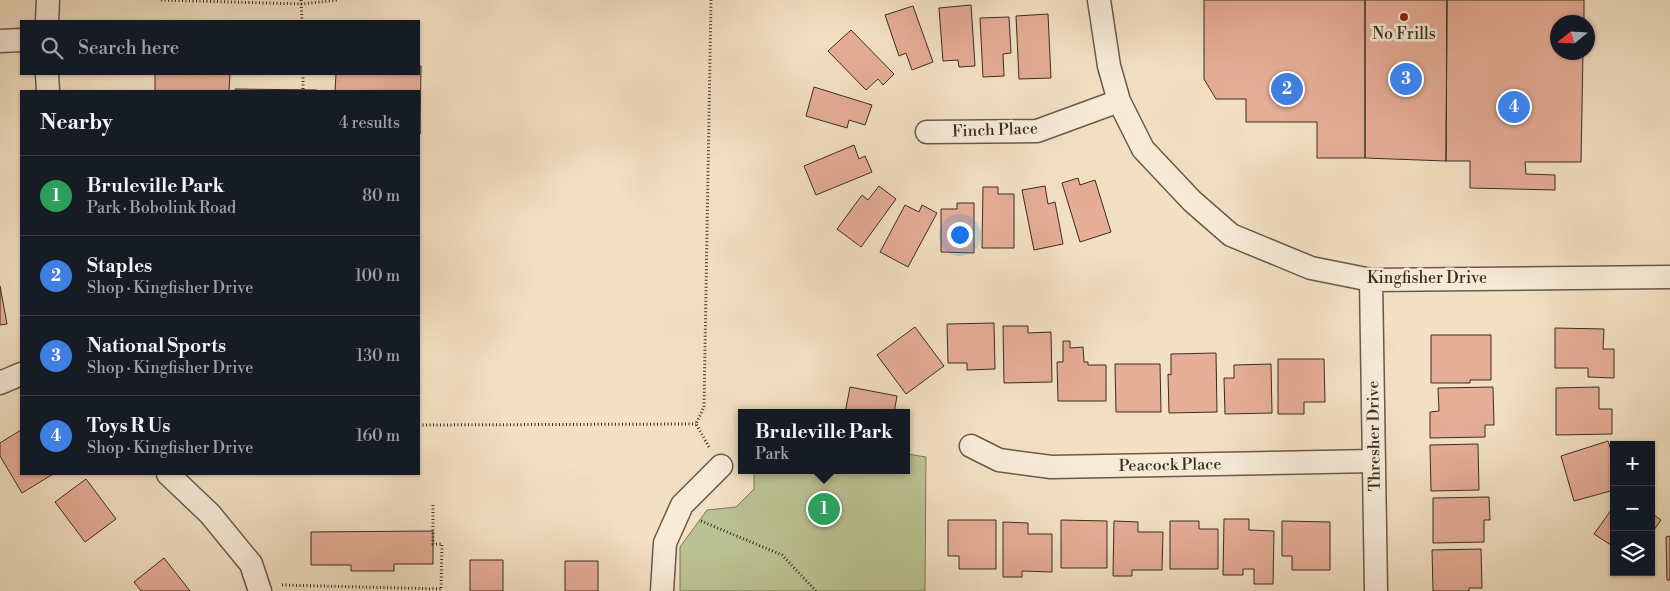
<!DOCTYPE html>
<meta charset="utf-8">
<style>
:root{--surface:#171b24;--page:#242831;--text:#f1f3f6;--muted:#9ea1a6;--line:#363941;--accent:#c59692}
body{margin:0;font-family:"Libre Bodoni",serif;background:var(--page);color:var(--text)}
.controls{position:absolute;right:15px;bottom:15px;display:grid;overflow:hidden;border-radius:0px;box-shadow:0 1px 4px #0004}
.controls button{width:45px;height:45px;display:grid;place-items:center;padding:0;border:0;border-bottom:1px solid var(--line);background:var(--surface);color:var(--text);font:25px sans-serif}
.compass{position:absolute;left:1550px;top:15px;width:45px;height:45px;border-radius:50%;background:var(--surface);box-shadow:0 1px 4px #0004;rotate:252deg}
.you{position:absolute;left:959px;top:234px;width:18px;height:18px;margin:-12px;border:4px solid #fff;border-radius:50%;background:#1a73e8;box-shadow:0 0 0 8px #1a73e833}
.badge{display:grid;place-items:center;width:32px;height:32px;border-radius:50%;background:var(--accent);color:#fff;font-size:16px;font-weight:700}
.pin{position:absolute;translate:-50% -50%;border:2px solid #fff;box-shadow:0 1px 5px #0006}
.popup{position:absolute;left:738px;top:409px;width:172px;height:65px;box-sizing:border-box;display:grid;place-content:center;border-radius:0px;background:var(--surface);filter:drop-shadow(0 1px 4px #0005);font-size:16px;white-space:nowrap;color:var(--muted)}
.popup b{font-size:19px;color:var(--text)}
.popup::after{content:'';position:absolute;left:50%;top:100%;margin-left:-10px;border:10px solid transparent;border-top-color:var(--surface)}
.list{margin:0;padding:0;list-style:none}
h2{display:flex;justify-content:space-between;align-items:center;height:65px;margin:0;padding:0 20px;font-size:21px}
h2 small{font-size:16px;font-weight:400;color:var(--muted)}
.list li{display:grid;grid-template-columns:32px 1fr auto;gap:15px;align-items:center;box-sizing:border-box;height:80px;padding:0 20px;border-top:1px solid var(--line)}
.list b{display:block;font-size:19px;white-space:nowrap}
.list p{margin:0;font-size:16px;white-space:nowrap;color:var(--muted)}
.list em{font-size:16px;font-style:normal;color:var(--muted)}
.icon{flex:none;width:28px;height:28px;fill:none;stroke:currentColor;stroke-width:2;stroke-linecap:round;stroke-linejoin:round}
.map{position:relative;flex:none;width:1670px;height:591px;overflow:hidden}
.search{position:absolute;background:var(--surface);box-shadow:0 1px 4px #0004;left:20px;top:20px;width:400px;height:55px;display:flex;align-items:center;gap:12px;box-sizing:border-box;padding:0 18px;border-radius:0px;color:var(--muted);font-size:19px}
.panel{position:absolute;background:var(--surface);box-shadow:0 1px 4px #0004;left:20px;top:90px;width:400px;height:385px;border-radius:0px}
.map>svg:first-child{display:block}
.green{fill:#bbc293;stroke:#7a785a}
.building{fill:#e6ad97;stroke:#392d21}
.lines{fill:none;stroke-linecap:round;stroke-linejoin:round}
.street-casing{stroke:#685a4a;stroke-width:25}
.path{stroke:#392d21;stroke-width:3;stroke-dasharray:1 2.5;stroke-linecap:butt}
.street{stroke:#f7ebd8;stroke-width:22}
.poi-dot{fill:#8f2418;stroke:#f7ebd8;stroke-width:2}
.labels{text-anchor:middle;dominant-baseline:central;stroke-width:5;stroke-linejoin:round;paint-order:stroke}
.poi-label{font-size:16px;fill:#392d21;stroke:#f7ebd8}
.street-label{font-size:16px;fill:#392d21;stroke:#f7ebd8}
</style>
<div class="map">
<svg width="1670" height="591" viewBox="0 0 1670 591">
<rect width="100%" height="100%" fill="#f3e0c3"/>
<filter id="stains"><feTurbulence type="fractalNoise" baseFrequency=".004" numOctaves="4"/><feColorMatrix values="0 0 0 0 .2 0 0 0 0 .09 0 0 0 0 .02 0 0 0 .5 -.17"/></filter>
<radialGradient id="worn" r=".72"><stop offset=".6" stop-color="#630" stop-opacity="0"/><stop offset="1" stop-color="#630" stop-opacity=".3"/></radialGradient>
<!-- green -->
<path class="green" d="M907,454L926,457L925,591H680V547L707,510L736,507L754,489V470H906Z"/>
<!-- building -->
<path class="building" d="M1204,0H1365V158H1317V122H1246V99H1216L1204,79Z
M1365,0H1447L1446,161L1365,158Z
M1447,0H1584V22H1558V52H1583L1581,162H1525L1526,174L1555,175V190L1470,188V161H1446Z
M971,5L975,66L959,67L958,60L943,61L939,8Z
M913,6L933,62L912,70L906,53L899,56L885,15Z
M1048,14L1051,78L1019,79L1016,16Z
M1009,17L1011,53L1003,54L1004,76L983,77L980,18Z
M851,30L894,74L883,85L878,79L866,90L828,51Z
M419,66H421L420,134L419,91H335L336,74H419Z
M155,74H230L229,91H155Z
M814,87L872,105L865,125L849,120L847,128L806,116Z
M235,89L317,90V91H235Z
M854,145L859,159L865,156L872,172L816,195L804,166Z
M1078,178L1080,185L1095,180L1111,232L1080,242L1062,183Z
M879,186L896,199L861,247L837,229L862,195L868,200Z
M1045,186L1048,204L1055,202L1063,244L1034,250L1022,190Z
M983,187H998V194H1014V248H982Z
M957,203H974V253L941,252V209H957Z
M905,205L919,212L922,205L937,213L908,267L880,252Z
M0,286L7,324L0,325Z
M994,323L995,369L967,370V363H948L947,324Z
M1003,326H1028V333L1051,332L1052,382L1004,383Z
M915,327L944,366L906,394L877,355Z
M1555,328L1604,329L1603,349H1614V378L1588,377V368H1555Z
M1431,335H1491V380H1470V383H1431Z
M1063,341H1070V348L1083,347L1084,362H1088V365H1106V401H1058L1057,362H1063Z
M1216,353L1217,412L1169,413L1168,374L1171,375V354Z
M1278,359H1324L1325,402H1304V414H1278Z
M1115,364H1160L1161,412H1116Z
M1271,364L1272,413L1225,414L1224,378H1234V365Z
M850,387L897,396L894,413H845Z
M1493,387L1494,425H1485V437L1430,438V412L1439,411L1438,388Z
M1599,387V409H1612V434L1556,435V388Z
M21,430V474H53L22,493L0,456V443Z
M1608,441L1614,460V490L1574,501L1561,456Z
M1478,444L1479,490L1431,491L1430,445Z
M86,479L116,519L85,542L55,502Z
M1489,497L1490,520H1484V542L1433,543V498Z
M1614,506V547L1594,534Z
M1651,513L1661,520L1651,534Z
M1224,519H1249V530L1274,531L1273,584H1254V569H1243V575H1223Z
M948,520H996V569H959V556H948Z
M1061,520L1107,521V568H1061Z
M1114,521L1138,522V532H1163L1162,570H1132V576H1113Z
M1170,521H1199V529H1218V569H1170Z
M1282,521L1330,522V570H1292V556H1282Z
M1003,522L1028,523V534H1052V572L1022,571V577H1003Z
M433,531V564H394V571H351V565H311V532Z
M1670,536V580H1667L1666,537Z
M1481,549L1482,588H1469V591H1433L1432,550Z
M164,558L190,591H141L134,582Z
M470,560H503V591H470Z
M565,561H598V591H565Z"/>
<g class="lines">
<defs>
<path id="street" d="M1099,0L1109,66L1119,101L1143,149L1192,201L1231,235L1311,268L1371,280L1670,277
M47,21L48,0
M0,41L21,40
M47,74L48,91
M927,132L1037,131L1119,101
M1371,280L1376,591
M0,383L21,374
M971,446L999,460L1051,467L1374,461
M168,474L210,514L251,564L260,591
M662,591L665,543L682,505L721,466"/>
</defs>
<!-- street casing -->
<use href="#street" class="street-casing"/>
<!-- path -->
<path class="path" d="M161,0L302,4L338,0
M301,0L302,21
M303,74V90
M419,425L696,424
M709,447L696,424L704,407L711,0
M433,505V544H442L441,590
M701,521L782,555L816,591
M282,585L441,589"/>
<!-- street -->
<use href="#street" class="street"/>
</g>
<!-- markers -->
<circle class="poi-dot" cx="1404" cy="17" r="5"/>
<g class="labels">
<!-- poi labels -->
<g class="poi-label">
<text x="1404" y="34">No Frills</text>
</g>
<!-- street labels -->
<g class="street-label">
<text transform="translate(995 130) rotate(-2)">Finch Place</text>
<text x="1427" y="278">Kingfisher Drive</text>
<text transform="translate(1374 436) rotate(-91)">Thresher Drive</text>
<text transform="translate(1170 465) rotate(-1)">Peacock Place</text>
</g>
</g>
<rect width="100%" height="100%" filter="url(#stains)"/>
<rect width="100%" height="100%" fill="url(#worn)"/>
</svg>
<div class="controls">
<button>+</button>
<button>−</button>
<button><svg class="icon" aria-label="layers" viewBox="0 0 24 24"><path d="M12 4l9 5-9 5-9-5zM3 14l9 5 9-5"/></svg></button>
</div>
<svg class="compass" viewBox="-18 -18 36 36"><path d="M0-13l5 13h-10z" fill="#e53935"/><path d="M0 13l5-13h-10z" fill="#9ea1a6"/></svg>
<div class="you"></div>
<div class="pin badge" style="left:824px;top:509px;background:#2e9e5b">1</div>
<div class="popup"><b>Bruleville Park</b>Park</div>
<div class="pin badge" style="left:1287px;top:89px;background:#3f7fe0">2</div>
<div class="pin badge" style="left:1406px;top:79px;background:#3f7fe0">3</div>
<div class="pin badge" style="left:1514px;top:107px;background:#3f7fe0">4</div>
<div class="search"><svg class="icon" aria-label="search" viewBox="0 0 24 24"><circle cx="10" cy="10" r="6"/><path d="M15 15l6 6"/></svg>Search here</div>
<section class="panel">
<h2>Nearby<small>4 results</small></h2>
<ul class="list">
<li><span class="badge" style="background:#2e9e5b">1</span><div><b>Bruleville Park</b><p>Park · Bobolink Road</p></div><em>80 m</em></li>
<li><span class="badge" style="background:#3f7fe0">2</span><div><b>Staples</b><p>Shop · Kingfisher Drive</p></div><em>100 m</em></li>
<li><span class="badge" style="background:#3f7fe0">3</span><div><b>National Sports</b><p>Shop · Kingfisher Drive</p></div><em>130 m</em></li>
<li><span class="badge" style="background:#3f7fe0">4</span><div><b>Toys R Us</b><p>Shop · Kingfisher Drive</p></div><em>160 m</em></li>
</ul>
</section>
</div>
